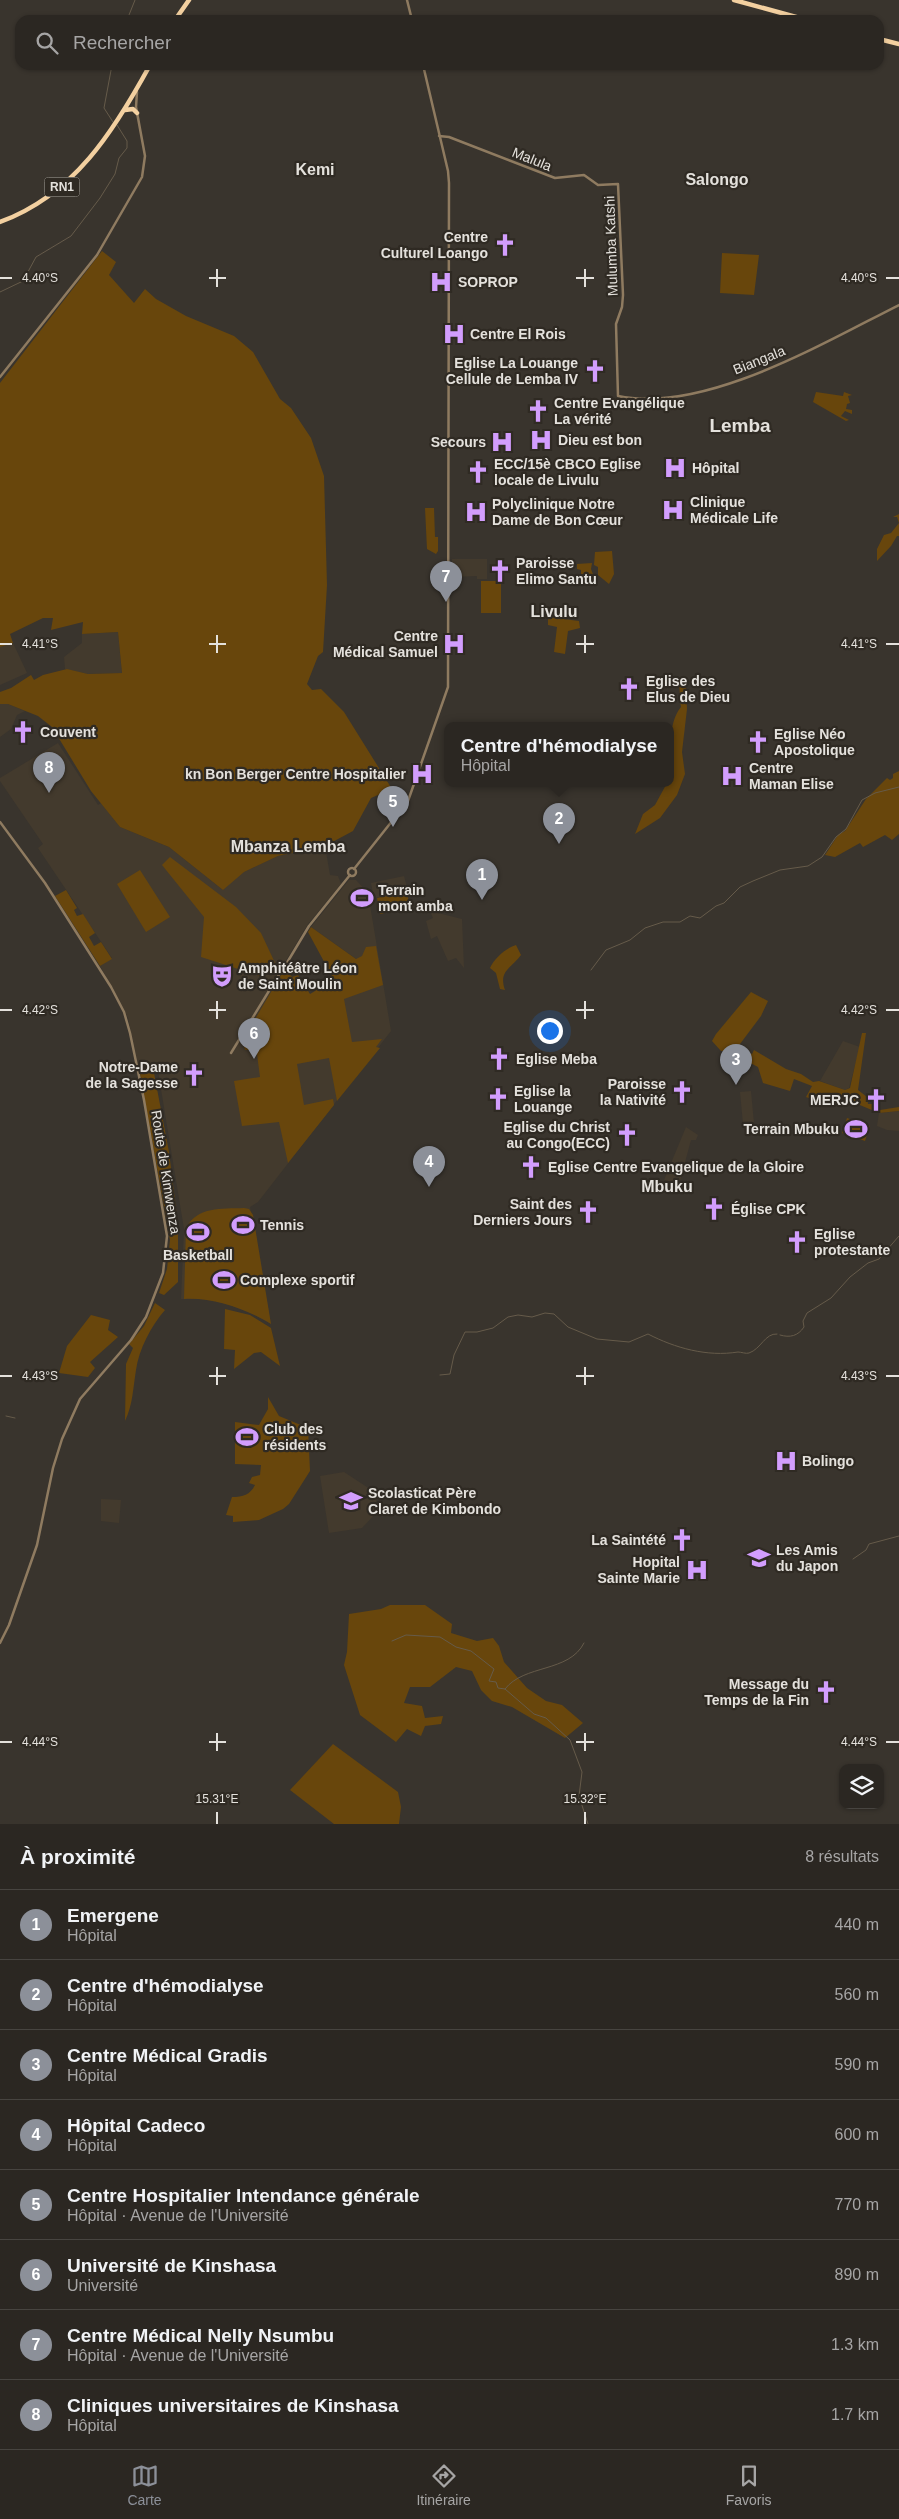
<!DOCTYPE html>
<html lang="fr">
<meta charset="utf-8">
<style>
:root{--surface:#2b2722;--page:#332f2a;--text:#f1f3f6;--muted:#a6a5a5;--line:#474440;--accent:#8c9099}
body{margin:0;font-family:Arial,sans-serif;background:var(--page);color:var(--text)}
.controls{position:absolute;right:15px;bottom:15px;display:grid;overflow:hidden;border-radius:10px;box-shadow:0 1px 4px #0004}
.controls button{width:45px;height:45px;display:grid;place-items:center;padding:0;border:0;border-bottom:1px solid var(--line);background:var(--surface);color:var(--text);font:25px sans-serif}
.you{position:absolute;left:549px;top:1030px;width:18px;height:18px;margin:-12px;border:4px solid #fff;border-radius:50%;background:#1a73e8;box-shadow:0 0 0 8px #1a73e833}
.badge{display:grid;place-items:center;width:32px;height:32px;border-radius:50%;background:var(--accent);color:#fff;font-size:16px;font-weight:700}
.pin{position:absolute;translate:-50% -41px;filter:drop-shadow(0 1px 2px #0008)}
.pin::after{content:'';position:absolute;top:26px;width:18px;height:15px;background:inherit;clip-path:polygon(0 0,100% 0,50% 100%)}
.popup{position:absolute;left:444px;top:722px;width:230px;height:65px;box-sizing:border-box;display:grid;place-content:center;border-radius:10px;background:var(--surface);filter:drop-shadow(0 1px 4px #0005);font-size:16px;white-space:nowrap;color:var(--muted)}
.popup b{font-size:19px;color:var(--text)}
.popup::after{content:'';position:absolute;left:50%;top:100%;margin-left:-10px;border:10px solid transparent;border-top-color:var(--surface)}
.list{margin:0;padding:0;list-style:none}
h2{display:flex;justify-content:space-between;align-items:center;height:65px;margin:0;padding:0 20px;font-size:21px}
h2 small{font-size:16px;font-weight:400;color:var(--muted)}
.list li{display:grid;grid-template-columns:32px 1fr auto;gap:15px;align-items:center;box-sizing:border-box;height:70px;padding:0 20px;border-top:1px solid var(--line)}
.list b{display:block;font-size:19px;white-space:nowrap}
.list p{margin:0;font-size:16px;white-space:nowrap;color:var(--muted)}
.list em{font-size:16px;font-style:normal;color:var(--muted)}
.icon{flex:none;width:28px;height:28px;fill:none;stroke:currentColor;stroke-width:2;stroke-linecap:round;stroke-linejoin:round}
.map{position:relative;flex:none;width:899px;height:1824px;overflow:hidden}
.search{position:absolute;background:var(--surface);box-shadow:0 1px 4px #0004;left:15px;right:15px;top:15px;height:55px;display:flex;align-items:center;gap:12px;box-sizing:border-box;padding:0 18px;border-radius:15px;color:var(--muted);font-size:19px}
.sheet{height:625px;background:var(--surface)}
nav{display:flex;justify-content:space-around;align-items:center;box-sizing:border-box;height:70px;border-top:1px solid var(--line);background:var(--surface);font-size:14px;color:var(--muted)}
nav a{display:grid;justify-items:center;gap:2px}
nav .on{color:var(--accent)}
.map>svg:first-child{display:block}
.built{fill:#433a2d}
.green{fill:#68460c}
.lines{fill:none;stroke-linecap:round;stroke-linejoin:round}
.stream{stroke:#665b4a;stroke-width:1}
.tertiary{stroke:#8f7b60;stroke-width:2.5}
.trunk{stroke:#f3d0a0;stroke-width:4.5}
.ticks{fill:none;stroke:#e4e1dc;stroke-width:2}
.labels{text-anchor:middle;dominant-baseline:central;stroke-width:4.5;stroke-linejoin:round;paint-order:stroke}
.shield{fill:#2f2a23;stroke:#aeaaa4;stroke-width:1}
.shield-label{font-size:12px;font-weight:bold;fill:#e4e1dc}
.street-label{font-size:14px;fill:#e4e1dc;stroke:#2f2a23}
.poi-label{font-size:14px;font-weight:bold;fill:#e4e1dc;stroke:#2f2a23;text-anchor:start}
.quarter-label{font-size:16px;font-weight:bold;fill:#e4e1dc;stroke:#2f2a23}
.district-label{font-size:19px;font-weight:bold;fill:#e4e1dc;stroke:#2f2a23}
.ticks-label{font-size:12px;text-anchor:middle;fill:#e4e1dc;stroke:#2f2a23;stroke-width:4.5;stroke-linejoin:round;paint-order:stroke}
</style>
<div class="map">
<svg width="899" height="1824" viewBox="0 0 899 1824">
<rect width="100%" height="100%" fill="#39342d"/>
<!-- built -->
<path class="built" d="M452,559H487V579H477V576L452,577Z
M118,632L122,673L88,674L65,669L64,657L82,643V634Z
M13,643L27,673L0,685V647Z
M0,704H8L25,711L17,715L11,729L0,737Z
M58,743L98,805L101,803L120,827L169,847L223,890L237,875L278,856L325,846L330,875L338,876L341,884L308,924L285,962L303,1004L359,961L311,927L349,880H356L368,893L391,1031L258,1202L250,1207L271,1324L246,1310L209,1299H181L184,1229L158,1071L140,1074L128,1018L100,966L112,958L38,848L43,844L0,781V778Z
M404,876L408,891L374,898L371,883Z
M430,911L462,919L464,968L456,958L448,961L437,936L431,939L426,921L433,918Z
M843,1041L860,1047L849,1088L845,1090L820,1081Z
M751,1091L754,1123L743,1124L740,1092Z
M899,1111V1131L887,1130L877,1126L879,1113Z
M686,1127L698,1135L696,1140H691L680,1181L677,1184L664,1180Z
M344,1472L373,1491L376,1497L377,1512L362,1528L329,1533L320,1476Z
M101,1499L121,1500L119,1523L101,1521Z"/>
<!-- green -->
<path class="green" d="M102,251L116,262L109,275L134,303L145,289L156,299L186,316L234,336L253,352L280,399L291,408L311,438L324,476L327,585L323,652L318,656L307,684L312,690L321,689L344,712L392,789L371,798L353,831L325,846L278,856L244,872L223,890L169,847L120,827L91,791L52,727L38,716L8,704H0V692L11,688L31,675L34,680L43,675L67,669L88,674L122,673L118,632L82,634L83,622L51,630L53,618H43L10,634L13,643L0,647V383Z
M722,253L759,255L754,295L720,293Z
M816,392L843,396L844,392L852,395L848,396L850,403L847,404L846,409L852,410V414L845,411L841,416L849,420L846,421L813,402Z
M425,508H434L435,537H438V551L436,554L427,549Z
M899,514V536H897L891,546L877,561V549L884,535L891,533L899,523L897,517H893Z
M612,551L614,574L609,584L598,575V567L594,565L595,552Z
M592,563L591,569L597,585L581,578V570L577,569V564Z
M481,581H501V613H481Z
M548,617L579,621L580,628L568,631L565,654L554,652L557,627L548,625Z
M677,678L686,687L687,709L682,752L685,774L677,795L660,818L635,834L643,814L655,805L667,783H670C670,762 667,723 681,707C679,697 681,687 677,678Z
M899,771V834L892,840L885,835L863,847L860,843L835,857L825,855L838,835L845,831L866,799L887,778L890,780L893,778V774Z
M170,857L236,907L261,933L276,965L263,977L201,957L204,917L162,865Z
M140,870L170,917L146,932L117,884Z
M66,890L77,908L74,910L77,916L83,914L95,933L89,937L94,946L101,942L112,959L100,966L55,896Z
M407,892L410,908L380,914L377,898Z
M311,927L356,959L362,956L366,947L376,946L383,985L344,999L352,1042L382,1039L376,1047L380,1048L337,1101L329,1058L297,1064L304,1105L333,1099L334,1105L288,1163L279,1122L242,1126L234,1081L260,1077L257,1054L252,1050H245L244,1046L241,1043L281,975L290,974L292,977L298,975L310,994L334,980L308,932Z
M516,945L521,955C512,968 498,970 505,990L500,989L496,973L490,968C494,959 506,948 516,945Z
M751,992L768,1001L761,1016L737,1048L752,1054L754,1050L786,1069L801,1074L813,1082L819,1081L845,1090L850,1088L862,1033H866L858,1090L867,1097L868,1104H880V1110L899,1107V1111L879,1113L843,1098L836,1100L831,1106L806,1097L812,1086L794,1079L790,1091L763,1083L758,1067L727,1051H721L712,1041L716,1034Z
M154,1073L169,1152L178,1225V1282L164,1295L159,1293L167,1269L170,1240L140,1074Z
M847,1118L870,1126L865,1141L842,1133Z
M244,1208L249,1209L253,1215L271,1324C247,1309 212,1297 184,1299L186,1228C198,1206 221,1209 244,1208Z
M155,1303L165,1310C151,1326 139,1349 136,1370C133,1388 133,1404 125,1421L126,1364L133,1348L129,1344L144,1326Z
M225,1309L250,1315L271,1328L280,1366L261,1352L254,1353L234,1369L235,1350L224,1349Z
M91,1315L110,1320L108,1330L118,1337L90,1362L95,1368L88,1377L59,1373L67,1346Z
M268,1397L279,1416L308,1428L310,1471L289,1504L283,1509L259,1520L233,1522V1516L226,1515L232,1497C243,1497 250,1495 255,1485L249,1483L252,1477L260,1475L261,1465L235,1464V1422L259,1425L268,1409Z
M390,1605H425L452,1624L451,1633L477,1641L493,1638L499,1646L504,1662L527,1688L546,1701L562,1705L583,1723L565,1738L512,1707L492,1701L481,1690L472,1671L456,1667L430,1687H410L404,1703L422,1706L425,1718L443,1716L441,1724L425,1726L421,1736L407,1729L396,1742L360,1715L344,1665L347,1652L349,1614L381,1609Z
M333,1744L398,1792L401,1807L399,1824H334L290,1790Z"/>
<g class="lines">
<!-- stream -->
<path class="stream" d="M127,20L135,0
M112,65L104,108L113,122
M0,292L23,281L36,257L71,236L100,198L115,174L119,158L127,148V141L117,125
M591,970L606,950L630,940L645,928L663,922H680L690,916L700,918L716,906L724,903L740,887L753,881L780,870L808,866L822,857L836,837L846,829L862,800L875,793L899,787
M780,1335C790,1338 798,1336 804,1327L803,1321L807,1313L831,1298L850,1277L868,1263L879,1259L899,1236
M440,1375L450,1374L454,1355L465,1332H477L493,1328L508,1317L518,1315L532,1317L545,1313L554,1314L568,1327L597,1339L629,1342L648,1334C675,1348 707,1357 738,1352C741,1352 746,1354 749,1353C761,1349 765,1333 777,1334
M6,1416L15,1418
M853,1559L866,1550L869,1544L899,1536
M392,1641L406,1635L440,1637L456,1647L471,1651L494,1669L489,1681L496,1682L498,1688L505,1689L534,1714L546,1718L570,1740L582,1772L579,1796L588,1824
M505,1689C524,1664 569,1673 584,1643"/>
<!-- tertiary -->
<path class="tertiary" d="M407,0L412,20
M439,136L449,137L555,178L584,175L598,185L618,184L623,295L622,307L616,324L618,396C704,414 823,343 899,305
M0,377L97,255L142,177L145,156L136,107L137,92
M0,822L45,883L111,987L124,1012L130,1033L144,1100L167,1236L163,1273L146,1317L131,1340L80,1399L62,1439L53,1468L37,1545L9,1625L0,1643
M348 872a4 4 0 1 1 8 0a4 4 0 1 1-8 0Z
M354,869L408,801L448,687L449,183L448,171L423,65
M279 969a4 4 0 1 1 8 0a4 4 0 1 1-8 0Z
M285,966L309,926L350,875
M231,1053L280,973"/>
<!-- trunk -->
<path class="trunk" d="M734,0L807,20
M175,20L189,0
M879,39L899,44
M125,110L133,109L137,113
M0,222C74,195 114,131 150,65"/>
</g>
<!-- ticks -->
<path class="ticks" d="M217,269V287M585,269V287M0,278H12M209,278H226M576,278H594M886,278H899M217,635V653M585,635V653M0,644H12M209,644H226M576,644H594M886,644H899M217,1001V1019M585,1001V1019M0,1010H12M209,1010H226M576,1010H594M886,1010H899M217,1367V1385M585,1367V1385M0,1376H12M209,1376H226M576,1376H594M886,1376H899M217,1733V1751M585,1733V1751M0,1742H12M209,1742H226M576,1742H594M886,1742H899M217,1812V1824M585,1812V1824"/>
<!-- icons -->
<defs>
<symbol id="church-bare" viewBox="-9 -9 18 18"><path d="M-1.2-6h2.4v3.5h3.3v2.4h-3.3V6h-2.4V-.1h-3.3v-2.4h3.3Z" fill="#d29dfd" stroke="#2f2a23" stroke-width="2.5" paint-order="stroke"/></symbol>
<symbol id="hospital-bare" viewBox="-9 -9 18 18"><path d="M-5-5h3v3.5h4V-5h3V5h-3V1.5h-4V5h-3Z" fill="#d29dfd" stroke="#2f2a23" stroke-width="2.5" paint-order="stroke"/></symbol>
<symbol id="stadium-bare" viewBox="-9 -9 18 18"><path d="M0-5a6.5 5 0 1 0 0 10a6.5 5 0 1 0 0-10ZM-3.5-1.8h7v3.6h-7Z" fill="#d29dfd" stroke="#2f2a23" stroke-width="2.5" paint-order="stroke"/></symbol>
<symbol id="theatre-bare" viewBox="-9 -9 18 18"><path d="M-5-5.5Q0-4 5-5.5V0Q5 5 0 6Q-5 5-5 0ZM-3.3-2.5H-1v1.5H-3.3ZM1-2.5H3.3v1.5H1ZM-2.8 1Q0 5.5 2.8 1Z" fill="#d29dfd" stroke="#2f2a23" stroke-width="2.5" paint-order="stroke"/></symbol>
<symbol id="university-bare" viewBox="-9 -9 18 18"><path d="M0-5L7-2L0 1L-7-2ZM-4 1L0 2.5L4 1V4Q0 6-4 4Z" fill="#d29dfd" stroke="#2f2a23" stroke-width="2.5" paint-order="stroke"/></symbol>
</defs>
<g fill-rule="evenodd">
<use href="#church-bare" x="489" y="229" width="32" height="32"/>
<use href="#hospital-bare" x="425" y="266" width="32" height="32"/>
<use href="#hospital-bare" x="438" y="318" width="32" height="32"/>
<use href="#church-bare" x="579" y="355" width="32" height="32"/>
<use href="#church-bare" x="522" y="395" width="32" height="32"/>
<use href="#hospital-bare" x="525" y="424" width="32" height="32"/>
<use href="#hospital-bare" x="486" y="426" width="32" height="32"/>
<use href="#hospital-bare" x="659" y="452" width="32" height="32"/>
<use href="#church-bare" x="462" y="456" width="32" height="32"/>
<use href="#hospital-bare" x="657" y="494" width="32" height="32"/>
<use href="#hospital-bare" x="460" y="496" width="32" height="32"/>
<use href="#church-bare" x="484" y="555" width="32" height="32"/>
<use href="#hospital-bare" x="438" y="628" width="32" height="32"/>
<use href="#church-bare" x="613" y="673" width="32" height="32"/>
<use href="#church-bare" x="7" y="716" width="32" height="32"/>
<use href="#church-bare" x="742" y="726" width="32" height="32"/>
<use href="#hospital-bare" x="406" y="758" width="32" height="32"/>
<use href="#hospital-bare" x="716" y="760" width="32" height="32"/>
<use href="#stadium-bare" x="346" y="882" width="32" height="32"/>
<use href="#theatre-bare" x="206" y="960" width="32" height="32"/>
<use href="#church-bare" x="483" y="1043" width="32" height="32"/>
<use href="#church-bare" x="178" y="1059" width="32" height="32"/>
<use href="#church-bare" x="666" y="1076" width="32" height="32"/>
<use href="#church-bare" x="482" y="1083" width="32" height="32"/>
<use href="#church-bare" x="860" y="1084" width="32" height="32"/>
<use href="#stadium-bare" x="840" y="1113" width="32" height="32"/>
<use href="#church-bare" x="611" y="1119" width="32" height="32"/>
<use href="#church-bare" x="515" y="1151" width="32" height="32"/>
<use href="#church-bare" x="698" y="1193" width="32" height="32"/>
<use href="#church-bare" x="572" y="1196" width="32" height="32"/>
<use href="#stadium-bare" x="227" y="1209" width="32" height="32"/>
<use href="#stadium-bare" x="182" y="1216" width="32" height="32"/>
<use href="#church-bare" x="781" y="1226" width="32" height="32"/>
<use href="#stadium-bare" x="208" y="1264" width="32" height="32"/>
<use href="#stadium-bare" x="231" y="1421" width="32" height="32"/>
<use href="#hospital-bare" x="770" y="1445" width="32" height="32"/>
<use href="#university-bare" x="335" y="1485" width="32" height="32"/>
<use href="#church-bare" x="666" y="1524" width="32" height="32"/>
<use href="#university-bare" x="743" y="1542" width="32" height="32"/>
<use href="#hospital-bare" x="681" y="1554" width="32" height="32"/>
<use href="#church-bare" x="810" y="1676" width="32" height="32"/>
</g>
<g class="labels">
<!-- shield labels -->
<rect class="shield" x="44.5" y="177.5" width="35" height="19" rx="4"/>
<g class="shield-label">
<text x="62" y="187">RN1</text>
</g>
<!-- street labels -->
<g class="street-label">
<text transform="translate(532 159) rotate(22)">Malula</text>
<text transform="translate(611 246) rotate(-92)">Mulumba Katshi</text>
<text transform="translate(759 360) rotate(-22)">Biangala</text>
<text transform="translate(166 1172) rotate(81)">Route de Kimwenza</text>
</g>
<!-- poi labels -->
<g class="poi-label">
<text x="488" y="237" text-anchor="end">Centre<tspan x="488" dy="16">Culturel Loango</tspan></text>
<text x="458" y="282">SOPROP</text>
<text x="470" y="334">Centre El Rois</text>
<text x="578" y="363" text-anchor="end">Eglise La Louange<tspan x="578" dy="16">Cellule de Lemba IV</tspan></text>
<text x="554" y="403">Centre Evangélique<tspan x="554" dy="16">La vérité</tspan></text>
<text x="558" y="440">Dieu est bon</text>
<text x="486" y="442" text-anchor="end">Secours</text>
<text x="494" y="464">ECC/15è CBCO Eglise<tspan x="494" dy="16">locale de Livulu</tspan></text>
<text x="692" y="468">Hôpital</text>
<text x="690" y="502">Clinique<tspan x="690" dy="16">Médicale Life</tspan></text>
<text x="492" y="504">Polyclinique Notre<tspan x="492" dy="16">Dame de Bon Cœur</tspan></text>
<text x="516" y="563">Paroisse<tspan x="516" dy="16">Elimo Santu</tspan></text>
<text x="438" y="636" text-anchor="end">Centre<tspan x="438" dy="16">Médical Samuel</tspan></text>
<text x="646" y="681">Eglise des<tspan x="646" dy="16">Elus de Dieu</tspan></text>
<text x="40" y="732">Couvent</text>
<text x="774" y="734">Eglise Néo<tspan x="774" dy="16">Apostolique</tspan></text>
<text x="749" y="768">Centre<tspan x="749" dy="16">Maman Elise</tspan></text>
<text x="406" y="774" text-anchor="end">kn Bon Berger Centre Hospitalier</text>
<text x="378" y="890">Terrain<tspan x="378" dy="16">mont amba</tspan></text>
<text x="238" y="968">Amphitéâtre Léon<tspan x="238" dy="16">de Saint Moulin</tspan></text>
<text x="516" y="1059">Eglise Meba</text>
<text x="178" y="1067" text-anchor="end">Notre-Dame<tspan x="178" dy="16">de la Sagesse</tspan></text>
<text x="666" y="1084" text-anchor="end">Paroisse<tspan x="666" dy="16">la Nativité</tspan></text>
<text x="514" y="1091">Eglise la<tspan x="514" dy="16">Louange</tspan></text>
<text x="859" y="1100" text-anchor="end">MERJC</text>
<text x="610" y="1127" text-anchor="end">Eglise du Christ<tspan x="610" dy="16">au Congo(ECC)</tspan></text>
<text x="839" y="1129" text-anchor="end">Terrain Mbuku</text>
<text x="548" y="1167">Eglise Centre Evangelique de la Gloire</text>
<text x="572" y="1204" text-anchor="end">Saint des<tspan x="572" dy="16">Derniers Jours</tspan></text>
<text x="731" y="1209">Église CPK</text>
<text x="260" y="1225">Tennis</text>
<text x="814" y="1234">Eglise<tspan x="814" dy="16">protestante</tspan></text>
<text x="198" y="1255" text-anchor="middle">Basketball</text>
<text x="240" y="1280">Complexe sportif</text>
<text x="264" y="1429">Club des<tspan x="264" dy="16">résidents</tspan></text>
<text x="802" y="1461">Bolingo</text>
<text x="368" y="1493">Scolasticat Père<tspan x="368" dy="16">Claret de Kimbondo</tspan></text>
<text x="666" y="1540" text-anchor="end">La Saintété</text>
<text x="776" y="1550">Les Amis<tspan x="776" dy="16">du Japon</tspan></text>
<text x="680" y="1562" text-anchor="end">Hopital<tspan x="680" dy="16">Sainte Marie</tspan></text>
<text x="809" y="1684" text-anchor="end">Message du<tspan x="809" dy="16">Temps de la Fin</tspan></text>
</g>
<!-- quarter labels -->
<g class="quarter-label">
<text x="315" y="169">Kemi</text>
<text x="717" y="179">Salongo</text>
<text x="554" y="611">Livulu</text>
<text x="288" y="846">Mbanza Lemba</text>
<text x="667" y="1186">Mbuku</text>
</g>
<!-- district labels -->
<g class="district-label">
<text x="740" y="425">Lemba</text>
</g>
</g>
<g class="ticks-label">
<text x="40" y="282">4.40°S</text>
<text x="859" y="282">4.40°S</text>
<text x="40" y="648">4.41°S</text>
<text x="859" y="648">4.41°S</text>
<text x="40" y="1014">4.42°S</text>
<text x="859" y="1014">4.42°S</text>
<text x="40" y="1380">4.43°S</text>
<text x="859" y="1380">4.43°S</text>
<text x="40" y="1746">4.44°S</text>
<text x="859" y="1746">4.44°S</text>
<text x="217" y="1803">15.31°E</text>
<text x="585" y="1803">15.32°E</text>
</g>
</svg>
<div class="controls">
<button><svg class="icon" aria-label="layers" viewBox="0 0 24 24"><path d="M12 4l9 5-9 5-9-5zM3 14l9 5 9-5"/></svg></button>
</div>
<div class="you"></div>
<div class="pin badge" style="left:482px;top:900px">1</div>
<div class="pin badge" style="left:559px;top:844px">2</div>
<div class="popup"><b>Centre d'hémodialyse</b>Hôpital</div>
<div class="pin badge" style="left:736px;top:1085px">3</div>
<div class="pin badge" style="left:429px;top:1187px">4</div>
<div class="pin badge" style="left:393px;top:827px">5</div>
<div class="pin badge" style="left:254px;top:1059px">6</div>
<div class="pin badge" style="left:446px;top:602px">7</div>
<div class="pin badge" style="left:49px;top:793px">8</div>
<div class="search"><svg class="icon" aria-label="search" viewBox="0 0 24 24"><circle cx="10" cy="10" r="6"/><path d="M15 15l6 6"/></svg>Rechercher</div>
</div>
<section class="sheet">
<h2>À proximité<small>8 résultats</small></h2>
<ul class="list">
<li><span class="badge">1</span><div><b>Emergene</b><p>Hôpital</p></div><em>440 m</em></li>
<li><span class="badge">2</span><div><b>Centre d'hémodialyse</b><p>Hôpital</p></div><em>560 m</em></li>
<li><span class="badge">3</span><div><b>Centre Médical Gradis</b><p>Hôpital</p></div><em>590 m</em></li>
<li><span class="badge">4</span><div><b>Hôpital Cadeco</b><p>Hôpital</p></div><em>600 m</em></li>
<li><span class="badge">5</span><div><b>Centre Hospitalier Intendance générale</b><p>Hôpital · Avenue de l'Université</p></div><em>770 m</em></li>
<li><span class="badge">6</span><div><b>Université de Kinshasa</b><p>Université</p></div><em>890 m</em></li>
<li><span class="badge">7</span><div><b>Centre Médical Nelly Nsumbu</b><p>Hôpital · Avenue de l'Université</p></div><em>1.3 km</em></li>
<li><span class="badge">8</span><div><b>Cliniques universitaires de Kinshasa</b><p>Hôpital</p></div><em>1.7 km</em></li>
</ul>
</section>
<nav>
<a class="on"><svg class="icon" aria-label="map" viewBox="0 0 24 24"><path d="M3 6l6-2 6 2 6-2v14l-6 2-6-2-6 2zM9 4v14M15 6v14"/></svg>Carte</a>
<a><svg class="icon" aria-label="directions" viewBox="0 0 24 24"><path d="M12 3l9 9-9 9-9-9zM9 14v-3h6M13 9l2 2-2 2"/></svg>Itinéraire</a>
<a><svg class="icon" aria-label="saved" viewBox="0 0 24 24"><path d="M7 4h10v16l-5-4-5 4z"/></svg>Favoris</a>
</nav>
